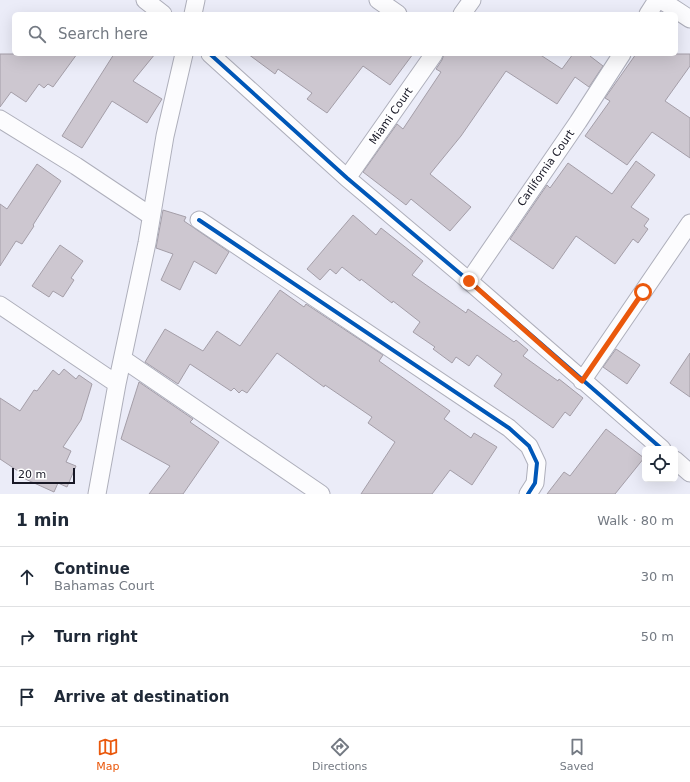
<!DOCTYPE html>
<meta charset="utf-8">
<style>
:root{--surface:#fff;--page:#f2f2f3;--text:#1f2937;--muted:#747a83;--line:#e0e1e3;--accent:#ea580c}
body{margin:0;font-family:"DejaVu Sans",sans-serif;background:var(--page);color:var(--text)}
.controls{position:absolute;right:12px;bottom:12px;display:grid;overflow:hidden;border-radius:6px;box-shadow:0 4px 16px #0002}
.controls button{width:36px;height:36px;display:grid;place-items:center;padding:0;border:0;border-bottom:1px solid var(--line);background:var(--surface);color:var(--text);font:20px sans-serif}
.scale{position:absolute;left:12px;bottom:10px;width:63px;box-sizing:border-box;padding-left:4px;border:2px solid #181826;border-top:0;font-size:11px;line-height:14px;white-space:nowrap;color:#181826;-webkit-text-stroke:3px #fff;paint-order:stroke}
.stop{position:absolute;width:12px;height:12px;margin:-9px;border:3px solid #ea580c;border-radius:50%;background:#fff}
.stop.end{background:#ea580c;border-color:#fff;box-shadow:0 1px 4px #0008}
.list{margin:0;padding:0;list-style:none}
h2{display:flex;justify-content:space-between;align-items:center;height:52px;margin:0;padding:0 16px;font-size:17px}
h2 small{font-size:13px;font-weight:400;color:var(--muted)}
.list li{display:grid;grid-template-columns:26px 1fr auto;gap:12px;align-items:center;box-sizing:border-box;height:60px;padding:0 16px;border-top:1px solid var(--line)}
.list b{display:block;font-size:15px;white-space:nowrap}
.list p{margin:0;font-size:13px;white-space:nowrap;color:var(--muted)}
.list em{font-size:13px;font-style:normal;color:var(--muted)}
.icon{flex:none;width:22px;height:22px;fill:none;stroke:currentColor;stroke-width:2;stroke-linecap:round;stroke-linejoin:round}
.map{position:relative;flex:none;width:690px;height:494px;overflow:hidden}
.search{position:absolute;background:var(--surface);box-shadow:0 4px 16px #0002;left:12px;right:12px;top:12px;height:44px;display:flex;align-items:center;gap:10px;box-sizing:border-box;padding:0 14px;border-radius:6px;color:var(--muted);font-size:15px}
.sheet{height:232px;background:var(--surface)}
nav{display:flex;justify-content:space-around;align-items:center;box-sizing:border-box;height:56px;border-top:1px solid var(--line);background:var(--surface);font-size:11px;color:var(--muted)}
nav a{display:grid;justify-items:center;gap:2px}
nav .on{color:var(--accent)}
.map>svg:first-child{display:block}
.building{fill:#cdc7d0;stroke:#a49ea8}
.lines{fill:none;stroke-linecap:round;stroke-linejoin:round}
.street-casing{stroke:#aeafbb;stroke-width:19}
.street{stroke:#fcfcfe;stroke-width:17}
.cycleway-casing{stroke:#fff;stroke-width:6}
.cycleway{stroke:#0057b8;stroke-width:4}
.route{stroke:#ea580c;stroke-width:5}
.labels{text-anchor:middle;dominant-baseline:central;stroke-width:4;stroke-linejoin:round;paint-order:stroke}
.street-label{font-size:11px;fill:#181826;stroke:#fff}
</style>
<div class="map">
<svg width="690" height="494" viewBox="0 0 690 494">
<rect width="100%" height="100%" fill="#ebecf8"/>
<!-- building -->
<path class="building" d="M0,54H77L53,87L48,84L44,88L39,84L26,102L11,92L0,107Z
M114,54H155L133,81L162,99L147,123L112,101L82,148L62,136Z
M248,54H413L390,85L363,66L327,113L307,99L312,93L278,69L275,74Z
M444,54H539L562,69L573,54H592L590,56L603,66L589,87L575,77L557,104L506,71L461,136L430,174L471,207L450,231L411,199L406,205L363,172L397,124L403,129L441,72L436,69L442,60Z
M636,54H690V66L665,101L690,118V158L652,132L627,165L585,136L610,101L605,98Z
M636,161L655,175L631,207L649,219L644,226L648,229L638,243L633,239L615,264L576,236L553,269L510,239L547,185L550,188L568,163L612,194Z
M37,164L61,181L33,225L34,226L22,244L16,241L0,266V204L7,209Z
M163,210L186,217L184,221L229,252L216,274L194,261L180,290L161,280L173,254L156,248Z
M353,215L376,235L381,228L423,261L412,275L466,313L468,309L514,342L516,340L528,350L523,356L558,381L559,379L583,398L570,416L565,412L553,428L494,386L502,374L477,355L469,366L456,357L452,363L433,349L435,347L413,332L420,322L393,301L392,303L361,279L360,281L342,267L336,274L330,269L320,280L307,269Z
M60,245L83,261L71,278L74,280L63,297L53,291L49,297L32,286Z
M280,290L304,307L306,304L383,355L379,361L450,411L444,419L471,438L474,433L497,447L472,485L450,470L432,494H361L395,442L368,423L372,417L325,385L324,387L277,353L247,393L242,390L239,393L234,388L231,391L190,364L178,384L145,362L165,329L203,351L217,331L240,346Z
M616,349L640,365L627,384L603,367Z
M690,353V397L670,383Z
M64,369L76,379L79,375L92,384L81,420L63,447L71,451L66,462L76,466L67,487L58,483L54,492L23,478L24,475L0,459V398L20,411L34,390L37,391L53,370L59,375Z
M139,382L193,419L190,422L219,442L183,494H149L170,466L121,439Z
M606,429L644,458L615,494H547L564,472L570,476Z"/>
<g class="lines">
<defs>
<path id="street" d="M145,0L163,14
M378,0L398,14
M661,0L690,19
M193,14L196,0
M462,14L472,0
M648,14L657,0
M210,54L347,178L469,281L662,449
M0,119L76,166L151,216
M347,178L434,54
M199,220L509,428L529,446L537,463L535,483L528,494
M469,281L578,122L622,54
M0,305L117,384
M123,359L321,494
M582,381L690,223
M675,460L690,473
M97,494L117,384L147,243L165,136L184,54"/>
</defs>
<!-- street casing -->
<use href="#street" class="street-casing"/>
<!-- street -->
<use href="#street" class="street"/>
<defs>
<path id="cycleway" d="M210,54L347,178L469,281L662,449
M199,220L509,428L529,446L537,463L535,483L528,494"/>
</defs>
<!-- cycleway casing -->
<use href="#cycleway" class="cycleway-casing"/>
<!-- cycleway -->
<use href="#cycleway" class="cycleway"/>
</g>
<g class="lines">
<!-- route -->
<path class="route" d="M469,281L582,381L643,292"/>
</g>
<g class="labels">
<!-- street labels -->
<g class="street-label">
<text transform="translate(391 116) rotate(-55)">Miami Court</text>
<text transform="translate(546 168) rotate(-55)">Carlifornia Court</text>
</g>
</g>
</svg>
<div class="controls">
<button><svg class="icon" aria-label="locate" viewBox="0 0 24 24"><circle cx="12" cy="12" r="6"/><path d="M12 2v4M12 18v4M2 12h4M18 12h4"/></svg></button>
</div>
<div class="scale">20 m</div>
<div class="stop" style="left:643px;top:292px"></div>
<div class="stop end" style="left:469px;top:281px"></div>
<div class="search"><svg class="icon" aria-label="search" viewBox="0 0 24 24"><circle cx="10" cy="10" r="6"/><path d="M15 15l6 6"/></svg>Search here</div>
</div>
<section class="sheet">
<h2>1 min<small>Walk · 80 m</small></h2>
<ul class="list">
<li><svg class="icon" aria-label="ahead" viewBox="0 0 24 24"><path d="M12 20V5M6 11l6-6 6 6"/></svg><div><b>Continue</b><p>Bahamas Court</p></div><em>30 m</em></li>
<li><svg class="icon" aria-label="right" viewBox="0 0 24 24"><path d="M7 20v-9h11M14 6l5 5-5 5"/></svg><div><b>Turn right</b></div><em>50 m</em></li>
<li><svg class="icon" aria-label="arrive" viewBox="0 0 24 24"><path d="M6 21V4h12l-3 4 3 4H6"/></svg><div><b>Arrive at destination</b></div></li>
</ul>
</section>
<nav>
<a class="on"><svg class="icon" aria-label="map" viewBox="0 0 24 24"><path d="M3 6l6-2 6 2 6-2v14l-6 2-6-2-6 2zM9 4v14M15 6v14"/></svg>Map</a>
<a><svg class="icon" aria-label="directions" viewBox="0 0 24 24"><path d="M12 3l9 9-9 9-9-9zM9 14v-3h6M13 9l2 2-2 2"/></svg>Directions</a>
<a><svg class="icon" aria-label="saved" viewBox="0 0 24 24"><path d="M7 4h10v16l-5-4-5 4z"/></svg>Saved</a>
</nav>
